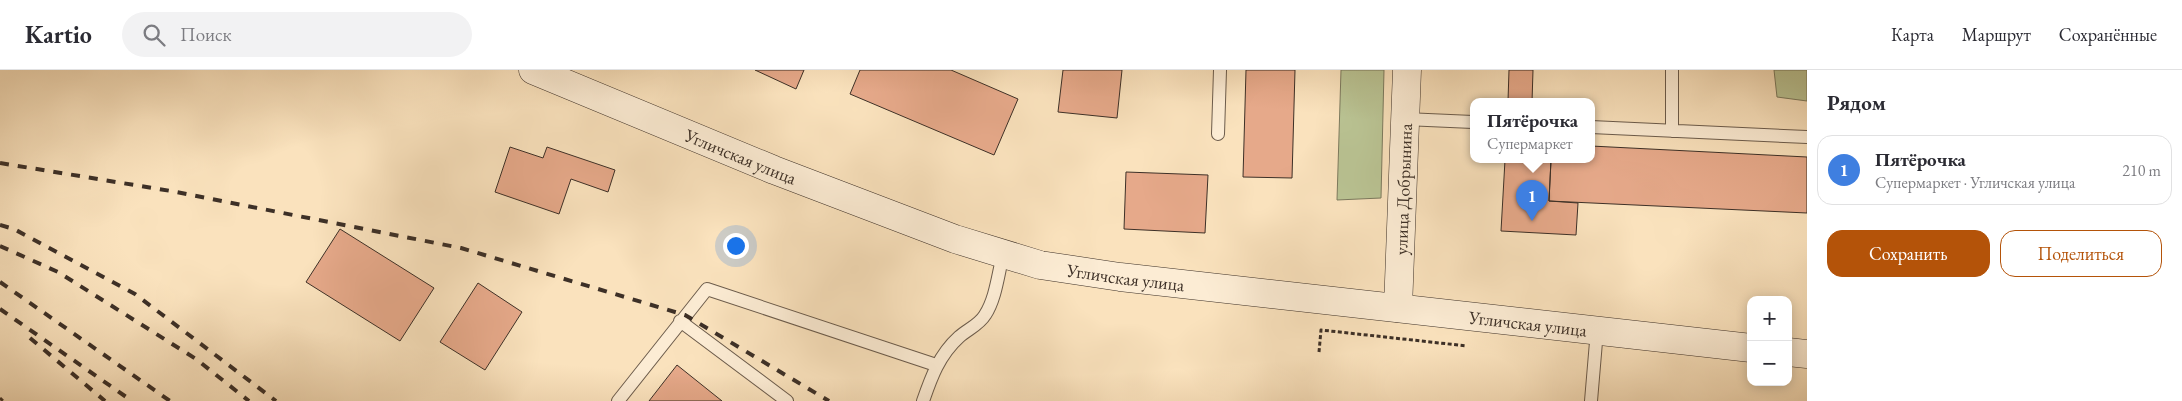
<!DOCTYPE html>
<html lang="ru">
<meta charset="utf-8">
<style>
:root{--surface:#fff;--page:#f2f2f3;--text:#2b2b33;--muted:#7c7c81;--line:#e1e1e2;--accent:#b45309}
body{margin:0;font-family:"EB Garamond",serif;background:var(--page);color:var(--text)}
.controls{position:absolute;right:15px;bottom:15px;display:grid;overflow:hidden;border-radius:10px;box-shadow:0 2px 12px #0003}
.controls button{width:45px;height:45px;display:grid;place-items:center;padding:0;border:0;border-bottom:1px solid var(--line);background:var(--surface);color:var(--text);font:25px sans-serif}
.you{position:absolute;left:735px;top:175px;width:18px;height:18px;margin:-12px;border:4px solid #fff;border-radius:50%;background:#1a73e8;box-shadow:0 0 0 8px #1a73e833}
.badge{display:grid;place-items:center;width:32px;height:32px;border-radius:50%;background:var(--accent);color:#fff;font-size:16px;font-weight:700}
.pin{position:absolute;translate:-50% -41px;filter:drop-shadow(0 1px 2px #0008)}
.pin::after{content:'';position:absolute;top:26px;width:18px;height:15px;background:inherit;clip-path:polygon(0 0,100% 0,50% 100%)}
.popup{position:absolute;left:1470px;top:28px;width:125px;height:65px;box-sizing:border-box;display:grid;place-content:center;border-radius:10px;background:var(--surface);filter:drop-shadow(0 1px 4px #0005);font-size:16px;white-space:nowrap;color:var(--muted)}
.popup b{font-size:19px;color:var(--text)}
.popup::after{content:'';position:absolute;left:50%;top:100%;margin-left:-10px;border:10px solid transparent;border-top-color:var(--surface)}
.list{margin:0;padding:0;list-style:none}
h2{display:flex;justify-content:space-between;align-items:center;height:65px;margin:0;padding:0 20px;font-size:21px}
h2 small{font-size:16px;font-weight:400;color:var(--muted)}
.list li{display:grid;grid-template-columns:32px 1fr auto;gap:15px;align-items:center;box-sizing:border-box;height:70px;margin:0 10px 10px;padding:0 10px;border:1px solid var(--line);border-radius:15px}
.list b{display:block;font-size:19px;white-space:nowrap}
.list p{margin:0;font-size:16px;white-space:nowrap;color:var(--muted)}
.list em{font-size:16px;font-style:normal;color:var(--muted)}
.actions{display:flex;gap:10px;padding:15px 20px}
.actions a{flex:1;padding:11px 0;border:1px solid var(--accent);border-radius:15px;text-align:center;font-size:18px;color:var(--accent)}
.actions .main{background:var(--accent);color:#fff}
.icon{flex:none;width:28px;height:28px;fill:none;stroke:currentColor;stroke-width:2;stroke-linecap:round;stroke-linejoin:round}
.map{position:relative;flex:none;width:1807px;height:331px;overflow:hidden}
header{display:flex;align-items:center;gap:30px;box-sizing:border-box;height:70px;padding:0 25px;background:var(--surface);border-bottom:1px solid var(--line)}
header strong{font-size:24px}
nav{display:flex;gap:28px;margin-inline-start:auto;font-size:18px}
.search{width:350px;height:45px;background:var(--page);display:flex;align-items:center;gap:12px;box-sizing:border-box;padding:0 18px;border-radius:28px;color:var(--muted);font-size:19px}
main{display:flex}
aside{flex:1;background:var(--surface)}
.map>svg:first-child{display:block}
.green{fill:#bac494;stroke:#7c7a5e}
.building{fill:#e6a98a;stroke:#3d3027}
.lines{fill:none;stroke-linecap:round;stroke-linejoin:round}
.lane-casing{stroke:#6c5c4c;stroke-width:14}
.secondary-casing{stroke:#3d3027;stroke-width:29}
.path{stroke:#3d3027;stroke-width:3;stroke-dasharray:4 2.5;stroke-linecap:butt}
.lane{stroke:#fcecd4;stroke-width:12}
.secondary{stroke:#fcecd4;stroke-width:28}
.rail{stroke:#3d3027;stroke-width:4;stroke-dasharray:9 9;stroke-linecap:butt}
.labels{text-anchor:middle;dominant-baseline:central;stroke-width:4.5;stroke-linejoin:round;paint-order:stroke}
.street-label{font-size:18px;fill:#3d3027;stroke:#fcecd4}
</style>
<header>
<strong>Kartio</strong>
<div class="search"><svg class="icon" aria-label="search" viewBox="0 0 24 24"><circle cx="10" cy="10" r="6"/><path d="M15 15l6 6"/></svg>Поиск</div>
<nav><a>Карта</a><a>Маршрут</a><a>Сохранённые</a></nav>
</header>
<main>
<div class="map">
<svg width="1807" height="331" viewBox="0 0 1807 331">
<rect width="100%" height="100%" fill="#fae2bd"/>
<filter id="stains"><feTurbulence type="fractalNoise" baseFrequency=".004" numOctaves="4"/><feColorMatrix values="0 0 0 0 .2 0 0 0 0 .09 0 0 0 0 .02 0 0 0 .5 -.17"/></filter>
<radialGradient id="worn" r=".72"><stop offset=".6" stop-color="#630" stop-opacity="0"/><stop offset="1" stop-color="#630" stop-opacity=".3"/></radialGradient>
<!-- green -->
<path class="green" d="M1341,0H1384L1381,128L1337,130Z
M1774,0H1807V31L1777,27Z"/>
<!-- building -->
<path class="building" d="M755,0H804L796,19Z
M860,0H951L1018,29L994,85L850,24Z
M1063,0H1122L1117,48L1058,42Z
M1246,0H1295L1292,108L1243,107Z
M1509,0H1533L1532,32L1508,31Z
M1591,76L1807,87V143L1549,131L1551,90H1591Z
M510,77L543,88L547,77L615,100L608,122L571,109L559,144L495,122Z
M1505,90H1551L1549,131L1578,133L1576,165L1501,161Z
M1126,102L1208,105L1205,163L1124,159Z
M340,159L434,218L400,271L306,212Z
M478,213L522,242L485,300L440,272Z
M677,295L722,331H649Z"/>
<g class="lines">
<defs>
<path id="lane" d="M1405,49L1473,52
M1591,57L1807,67
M1672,61V0
M1218,64L1220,0
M680,251L787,331
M618,331L707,219L936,295
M923,331C931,308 939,285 959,267C968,259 979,255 985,245C996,228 998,204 1003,185
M1591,331L1597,260"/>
<g id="secondary">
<path id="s1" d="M533,0L774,100L955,169L1040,195L1120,207L1751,278"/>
<path id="s2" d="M1398,238L1407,0"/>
<path d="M1788,282L1807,284"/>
</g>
</defs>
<!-- lane casing -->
<use href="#lane" class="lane-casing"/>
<!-- secondary casing -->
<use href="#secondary" class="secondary-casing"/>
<!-- path -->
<path class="path" d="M1319,282L1321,260L1467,276
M0,328L3,331"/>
<!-- lane -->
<use href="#lane" class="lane"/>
<!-- secondary -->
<use href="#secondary" class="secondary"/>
<!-- rail -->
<path class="rail" d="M0,93L171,121L461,178L685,245L829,331
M0,155L14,159L135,224L276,331
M0,176L58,202L196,289L249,331
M0,212L170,331
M0,239L132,331
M30,268L105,331"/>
</g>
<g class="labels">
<!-- street labels -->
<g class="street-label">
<text stroke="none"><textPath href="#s1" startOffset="225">Угличская улица</textPath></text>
<text stroke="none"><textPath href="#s2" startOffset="119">улица Добрынина</textPath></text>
<text stroke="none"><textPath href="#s1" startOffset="630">Угличская улица</textPath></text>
<text stroke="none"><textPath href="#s1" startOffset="1035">Угличская улица</textPath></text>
</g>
</g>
<rect width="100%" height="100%" filter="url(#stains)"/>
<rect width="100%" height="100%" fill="url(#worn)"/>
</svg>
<div class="controls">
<button>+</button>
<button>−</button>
</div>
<div class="you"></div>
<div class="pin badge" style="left:1532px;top:151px;background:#3f7fe0">1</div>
<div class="popup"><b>Пятёрочка</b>Супермаркет</div>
</div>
<aside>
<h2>Рядом<small></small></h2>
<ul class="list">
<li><span class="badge" style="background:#3f7fe0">1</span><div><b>Пятёрочка</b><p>Супермаркет · Угличская улица</p></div><em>210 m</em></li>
</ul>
<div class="actions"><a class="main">Сохранить</a><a>Поделиться</a></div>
</aside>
</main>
